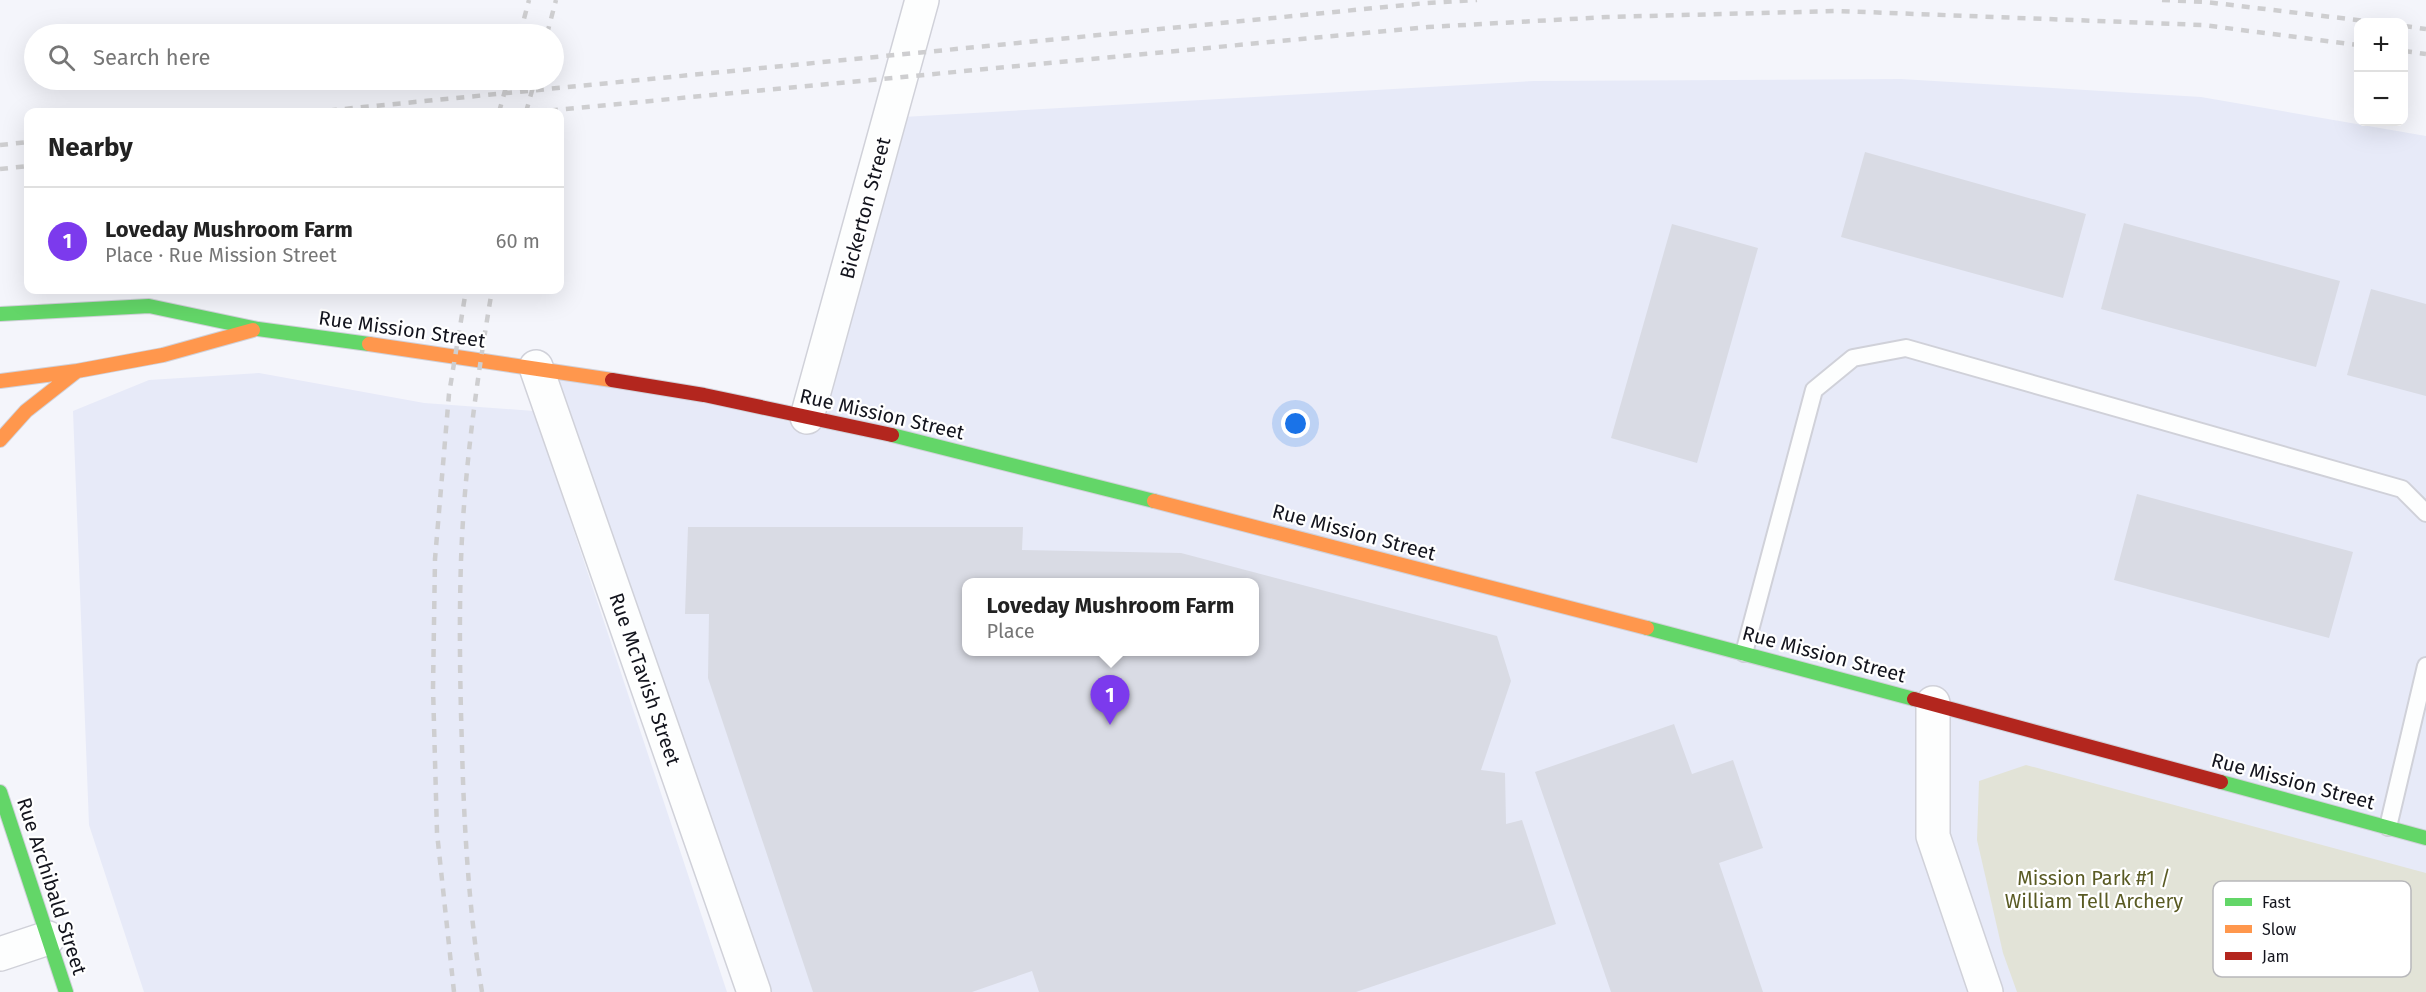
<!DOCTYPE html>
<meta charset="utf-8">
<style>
:root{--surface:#fff;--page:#f2f2f2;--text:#222;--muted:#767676;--line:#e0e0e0;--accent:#7c3aed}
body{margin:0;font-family:"Fira Sans",sans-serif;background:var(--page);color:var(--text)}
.controls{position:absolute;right:18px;top:18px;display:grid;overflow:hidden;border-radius:12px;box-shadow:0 6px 24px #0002}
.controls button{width:54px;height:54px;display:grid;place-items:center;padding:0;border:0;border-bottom:2px solid var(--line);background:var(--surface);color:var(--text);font:30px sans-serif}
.you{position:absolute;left:1296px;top:424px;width:21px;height:21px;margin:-15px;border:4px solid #fff;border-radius:50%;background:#1a73e8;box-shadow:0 0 0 9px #1a73e833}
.badge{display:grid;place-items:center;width:39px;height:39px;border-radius:50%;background:var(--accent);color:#fff;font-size:20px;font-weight:700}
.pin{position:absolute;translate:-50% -50px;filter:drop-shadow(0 2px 3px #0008)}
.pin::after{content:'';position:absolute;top:32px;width:21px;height:18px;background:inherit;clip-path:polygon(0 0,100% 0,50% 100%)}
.popup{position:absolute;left:962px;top:578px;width:297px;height:78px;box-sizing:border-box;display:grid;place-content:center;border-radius:12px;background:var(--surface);filter:drop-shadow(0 2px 4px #0005);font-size:20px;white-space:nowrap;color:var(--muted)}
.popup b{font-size:22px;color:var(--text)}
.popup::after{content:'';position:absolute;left:50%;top:100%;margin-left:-12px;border:12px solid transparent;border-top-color:var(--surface)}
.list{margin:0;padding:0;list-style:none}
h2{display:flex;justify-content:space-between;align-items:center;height:78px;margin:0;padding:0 24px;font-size:26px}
h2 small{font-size:20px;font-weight:400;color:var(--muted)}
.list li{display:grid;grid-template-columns:39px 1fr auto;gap:18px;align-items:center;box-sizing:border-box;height:108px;padding:0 24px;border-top:2px solid var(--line)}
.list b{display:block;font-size:22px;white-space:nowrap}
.list p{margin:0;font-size:20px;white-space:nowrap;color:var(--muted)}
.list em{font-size:20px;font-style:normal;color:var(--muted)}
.icon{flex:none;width:33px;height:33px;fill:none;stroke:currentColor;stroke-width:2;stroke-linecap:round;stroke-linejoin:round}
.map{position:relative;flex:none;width:2426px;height:992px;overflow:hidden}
.search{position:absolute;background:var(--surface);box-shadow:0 6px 24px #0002;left:24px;top:24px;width:540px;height:66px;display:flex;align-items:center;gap:15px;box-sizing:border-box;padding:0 21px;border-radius:33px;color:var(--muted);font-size:22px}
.panel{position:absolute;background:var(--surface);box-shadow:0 6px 24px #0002;left:24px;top:108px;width:540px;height:186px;border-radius:12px}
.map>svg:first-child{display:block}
.built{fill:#e7eaf8;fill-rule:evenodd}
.green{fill:#e2e3d7}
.building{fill:#d9dbe4;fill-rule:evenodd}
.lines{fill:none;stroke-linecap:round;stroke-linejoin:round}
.lane-casing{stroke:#d0d1d9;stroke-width:20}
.street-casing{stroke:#d0d1d9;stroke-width:36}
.fast-casing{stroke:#d0d1d9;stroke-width:16}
.slow-casing{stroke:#d0d1d9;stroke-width:16}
.jam-casing{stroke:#d0d1d9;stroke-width:16}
.lane{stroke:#fdfefe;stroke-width:16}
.street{stroke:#fdfefe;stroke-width:33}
.fast{stroke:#63d668;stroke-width:14}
.slow{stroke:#ff974d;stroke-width:14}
.jam{stroke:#b3261e;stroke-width:14}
.rail{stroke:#ceced0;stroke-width:4.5;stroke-dasharray:8 8;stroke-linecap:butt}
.labels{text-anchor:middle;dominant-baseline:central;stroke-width:4.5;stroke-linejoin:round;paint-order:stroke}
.street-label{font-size:20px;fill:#13141d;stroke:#fff}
.park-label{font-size:20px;fill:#5a5b24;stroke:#fff}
.key{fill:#fff;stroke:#b8b8bb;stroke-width:1.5}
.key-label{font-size:16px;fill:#13141d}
</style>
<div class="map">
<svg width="2426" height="992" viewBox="0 0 2426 992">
<rect width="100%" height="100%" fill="#f4f5fb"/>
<!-- built -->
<path class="built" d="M1901,79L2201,97L2426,136V992H754L536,367L810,426L903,117L1534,81ZM966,582H1254V652H966Z
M259,373L424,403L534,411L727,992H144L89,825L73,411L149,380Z"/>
<!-- green -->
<path class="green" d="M2026,765L2426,873V992H2017L2003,953L1977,840L1979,781Z"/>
<!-- building -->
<path class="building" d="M1865,152L2086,214L2063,298L1841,237Z
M2124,223L2340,281L2316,367L2101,309Z
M1672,224L1758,248L1697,463L1611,438Z
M2371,289L2426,304V396L2347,375Z
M2137,494L2353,552L2329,638L2114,580Z
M688,527H1023L1022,550L1181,553L1497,636L1511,681L1481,770L1505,773L1506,824L1522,820L1556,924L1356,992H1039L1032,971L972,992H813L708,678L709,614H685ZM966,582H1254V652H966Z
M1674,724L1692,774L1733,760L1763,848L1719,863L1763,992H1611L1535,772Z"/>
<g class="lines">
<defs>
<path id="lane" d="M1744,653L1814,390L1853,358L1906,348L2402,489L2426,513
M2388,827L2426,666"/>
<path id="street" d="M536,367L754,992
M807,417L922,0
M1933,703V836L1986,992
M0,954L48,938"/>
<path id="fast" d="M0,314L149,306L258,329L369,344
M892,435L1154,501
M1647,628L1914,699
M2221,782L2426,838
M0,792L66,992"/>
<path id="slow" d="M369,344L612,380
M0,381L77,371L163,355L253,330
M0,440L26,411L77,371
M1154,501L1647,628"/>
<path id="jam" d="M612,380L704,395L892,435
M1914,699L2221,782"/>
</defs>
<!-- lane casing -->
<use href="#lane" class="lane-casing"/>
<!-- street casing -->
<use href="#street" class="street-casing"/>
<!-- fast casing -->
<use href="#fast" class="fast-casing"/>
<!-- slow casing -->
<use href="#slow" class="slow-casing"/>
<!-- jam casing -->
<use href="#jam" class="jam-casing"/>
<!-- lane -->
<use href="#lane" class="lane"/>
<!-- street -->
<use href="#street" class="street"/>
<!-- fast -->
<use href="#fast" class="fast"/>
<!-- slow -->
<use href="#slow" class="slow"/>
<!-- jam -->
<use href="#jam" class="jam"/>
<!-- rail -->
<path class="rail" d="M2162,0L2206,2L2374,22
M2404,26L2426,29
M520,34L529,0
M547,34L556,0
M2404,51L2426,54
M313,112L1426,3L1477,0
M499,112L508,80
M526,112L535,80
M534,112L1428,27L1607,17L1838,11L2203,25L2358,45
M0,145L28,142
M0,169L28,166
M454,992L437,833L433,688L435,559L449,394L466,290
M482,992C469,911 464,829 462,747C460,685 459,623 461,561C464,470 477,379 492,290"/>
</g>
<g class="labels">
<!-- street labels -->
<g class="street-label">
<text transform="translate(865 208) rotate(-75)">Bickerton Street</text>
<text transform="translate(402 329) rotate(8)">Rue Mission Street</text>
<text transform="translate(882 414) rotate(13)">Rue Mission Street</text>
<text transform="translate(1354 532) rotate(15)">Rue Mission Street</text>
<text transform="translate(1824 654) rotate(15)">Rue Mission Street</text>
<text transform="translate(645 679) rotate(71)">Rue McTavish Street</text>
<text transform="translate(2293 781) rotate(15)">Rue Mission Street</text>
<text transform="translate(52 886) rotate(72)">Rue Archibald Street</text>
</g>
<!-- park labels -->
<g class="park-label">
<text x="2094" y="878">Mission Park #1 /<tspan x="2094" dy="23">William Tell Archery</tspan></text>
</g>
</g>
<!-- legend -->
<rect x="2213" y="881" width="198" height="96" rx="9" class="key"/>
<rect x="2225" y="898" width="27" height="8" fill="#63d668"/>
<rect x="2225" y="925" width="27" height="8" fill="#ff974d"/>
<rect x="2225" y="952" width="27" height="8" fill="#b3261e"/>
<g class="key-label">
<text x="2262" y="908">Fast</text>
<text x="2262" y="935">Slow</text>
<text x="2262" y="962">Jam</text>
</g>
</svg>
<div class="controls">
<button>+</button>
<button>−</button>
</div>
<div class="you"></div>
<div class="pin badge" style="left:1110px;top:725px">1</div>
<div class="popup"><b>Loveday Mushroom Farm</b>Place</div>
<div class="search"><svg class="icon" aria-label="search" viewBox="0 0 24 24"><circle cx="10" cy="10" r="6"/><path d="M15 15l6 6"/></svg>Search here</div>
<section class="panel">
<h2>Nearby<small></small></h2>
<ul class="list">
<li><span class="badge">1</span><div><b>Loveday Mushroom Farm</b><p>Place · Rue Mission Street</p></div><em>60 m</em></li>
</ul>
</section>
</div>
